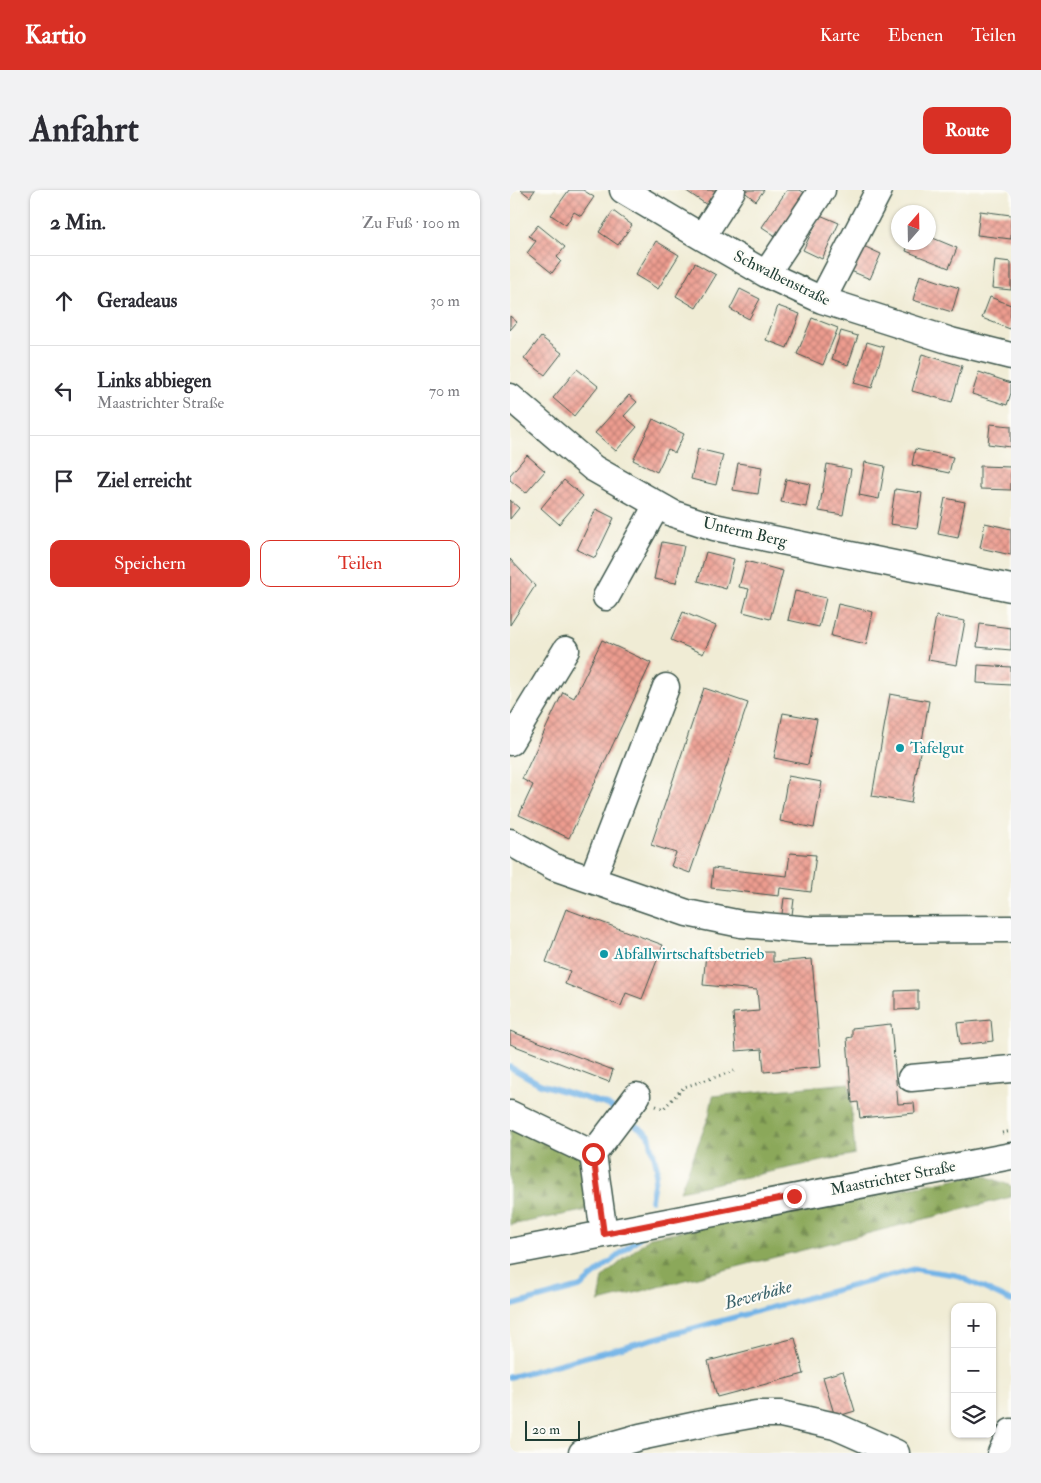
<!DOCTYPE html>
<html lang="de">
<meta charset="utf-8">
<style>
:root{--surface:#fff;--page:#f2f2f3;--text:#2b2b33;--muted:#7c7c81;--line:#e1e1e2;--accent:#d93025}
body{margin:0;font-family:"IM FELL Double Pica",serif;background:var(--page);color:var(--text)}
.controls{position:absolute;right:15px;bottom:15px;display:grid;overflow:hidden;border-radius:10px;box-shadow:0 1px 4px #0004}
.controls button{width:45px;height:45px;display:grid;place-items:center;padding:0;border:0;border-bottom:1px solid var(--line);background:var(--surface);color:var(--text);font:25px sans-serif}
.compass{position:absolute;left:381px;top:15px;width:45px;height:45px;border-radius:50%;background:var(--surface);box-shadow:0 1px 4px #0004;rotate:20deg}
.scale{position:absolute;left:15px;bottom:12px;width:55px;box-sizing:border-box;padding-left:5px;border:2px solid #1f3d34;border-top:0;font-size:14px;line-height:18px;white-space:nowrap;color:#1f3d34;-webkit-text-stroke:4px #fdfcf7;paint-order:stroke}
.stop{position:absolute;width:15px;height:15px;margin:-11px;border:4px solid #d93025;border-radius:50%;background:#fff}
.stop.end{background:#d93025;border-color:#fff;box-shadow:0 1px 5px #0008}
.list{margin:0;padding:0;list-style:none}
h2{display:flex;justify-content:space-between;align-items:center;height:65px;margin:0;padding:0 20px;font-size:21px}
h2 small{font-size:16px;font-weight:400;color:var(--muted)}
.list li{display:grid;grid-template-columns:32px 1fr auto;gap:15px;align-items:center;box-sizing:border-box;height:90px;padding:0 20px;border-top:1px solid var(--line)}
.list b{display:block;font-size:19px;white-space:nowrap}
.list p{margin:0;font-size:16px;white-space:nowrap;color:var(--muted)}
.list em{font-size:16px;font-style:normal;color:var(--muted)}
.actions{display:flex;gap:10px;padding:15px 20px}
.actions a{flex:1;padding:11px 0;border:1px solid var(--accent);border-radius:10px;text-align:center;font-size:18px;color:var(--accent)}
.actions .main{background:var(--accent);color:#fff}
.icon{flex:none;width:28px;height:28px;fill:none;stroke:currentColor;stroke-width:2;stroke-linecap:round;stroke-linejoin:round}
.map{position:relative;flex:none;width:501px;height:1263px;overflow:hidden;border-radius:10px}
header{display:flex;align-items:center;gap:30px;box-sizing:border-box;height:70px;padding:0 25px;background:var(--accent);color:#fff}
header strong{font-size:24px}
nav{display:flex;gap:28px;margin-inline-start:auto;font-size:18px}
.intro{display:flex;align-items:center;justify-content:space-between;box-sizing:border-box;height:120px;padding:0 30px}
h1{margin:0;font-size:35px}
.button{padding:12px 22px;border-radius:10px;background:var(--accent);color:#fff;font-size:18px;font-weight:700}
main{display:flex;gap:30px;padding:0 30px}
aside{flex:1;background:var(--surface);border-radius:10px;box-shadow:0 1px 4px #0004}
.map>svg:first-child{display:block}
.forest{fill:url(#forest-firs);stroke:#557247}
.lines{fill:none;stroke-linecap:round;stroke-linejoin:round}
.stream{stroke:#73b4e7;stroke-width:5.5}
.building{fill:url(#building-cross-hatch)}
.minor-casing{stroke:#3e574c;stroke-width:29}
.path{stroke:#3e574c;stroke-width:3;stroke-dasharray:1 4;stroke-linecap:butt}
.minor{stroke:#fff;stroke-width:26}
.route{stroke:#d93025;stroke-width:6}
.culture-dot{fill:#0f9aa8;stroke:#fdfcf7;stroke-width:2}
.labels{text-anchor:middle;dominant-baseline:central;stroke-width:4.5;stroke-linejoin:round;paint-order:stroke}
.street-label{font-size:16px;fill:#1f3d34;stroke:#fdfcf7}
.culture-label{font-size:16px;fill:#0d838f;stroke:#fdfcf7;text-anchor:start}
.water-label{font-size:18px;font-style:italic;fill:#38616a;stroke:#fdfcf7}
</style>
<header>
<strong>Kartio</strong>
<nav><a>Karte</a><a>Ebenen</a><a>Teilen</a></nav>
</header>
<div class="intro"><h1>Anfahrt</h1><a class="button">Route</a></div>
<main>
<aside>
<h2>2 Min.<small>Zu Fuß · 100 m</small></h2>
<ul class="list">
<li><svg class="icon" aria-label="ahead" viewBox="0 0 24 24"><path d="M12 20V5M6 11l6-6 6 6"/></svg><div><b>Geradeaus</b></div><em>30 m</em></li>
<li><svg class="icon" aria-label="left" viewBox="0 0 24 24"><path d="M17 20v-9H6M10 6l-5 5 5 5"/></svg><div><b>Links abbiegen</b><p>Maastrichter Straße</p></div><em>70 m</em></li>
<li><svg class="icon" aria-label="arrive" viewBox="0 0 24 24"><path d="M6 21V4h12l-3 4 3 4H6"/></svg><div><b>Ziel erreicht</b></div></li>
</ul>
<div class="actions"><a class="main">Speichern</a><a>Teilen</a></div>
</aside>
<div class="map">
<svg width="501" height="1263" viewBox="0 0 501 1263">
<defs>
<pattern id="forest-firs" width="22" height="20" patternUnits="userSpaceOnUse" patternTransform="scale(1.25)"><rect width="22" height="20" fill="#8ba85a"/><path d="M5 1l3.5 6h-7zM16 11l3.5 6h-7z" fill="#718a4b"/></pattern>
<pattern id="building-cross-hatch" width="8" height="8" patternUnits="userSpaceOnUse" patternTransform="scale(1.25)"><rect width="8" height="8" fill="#ed9c8f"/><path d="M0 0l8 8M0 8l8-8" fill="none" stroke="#bf8076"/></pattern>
</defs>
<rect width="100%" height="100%" fill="#fdfcf7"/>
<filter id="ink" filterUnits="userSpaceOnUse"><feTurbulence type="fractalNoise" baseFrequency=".02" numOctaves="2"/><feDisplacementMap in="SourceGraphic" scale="10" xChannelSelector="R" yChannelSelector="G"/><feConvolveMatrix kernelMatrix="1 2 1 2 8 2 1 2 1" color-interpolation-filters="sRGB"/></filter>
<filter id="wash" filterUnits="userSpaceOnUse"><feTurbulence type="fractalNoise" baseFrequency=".0096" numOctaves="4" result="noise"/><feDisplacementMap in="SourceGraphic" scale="20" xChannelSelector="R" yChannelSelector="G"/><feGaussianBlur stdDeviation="1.12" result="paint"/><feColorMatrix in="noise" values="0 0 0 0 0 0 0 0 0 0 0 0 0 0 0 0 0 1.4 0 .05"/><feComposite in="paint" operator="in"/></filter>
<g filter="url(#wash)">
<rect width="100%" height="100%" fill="#f0ecd5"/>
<!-- forest -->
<path class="forest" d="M339,893L345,964L170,1001L199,926L203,906Z
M0,931L76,969L78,1020L0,1035Z
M471,984L501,996V1007L89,1112L93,1087L140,1047Z"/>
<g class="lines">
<!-- stream -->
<path class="stream" d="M0,877L30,894L98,915L108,922
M117,929L139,945L147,977L141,1010
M0,1116L70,1097L130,1047
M0,1187L405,1079L446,1085L501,1111"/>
</g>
<g id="blocks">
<!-- building -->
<path class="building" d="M11,0H25L20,7Z
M59,0H73L84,7L71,26L64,22L56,35L41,25Z
M175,0H207L197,15Z
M232,0H254L246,11Z
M277,0H290L301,7L272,50L252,37Z
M103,21L122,35L108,55L89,42Z
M470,21L501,25V49L467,45Z
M310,25L329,33L312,69L293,60Z
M28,35L55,57L47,67L51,71L42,83L17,63L26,51L19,46Z
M418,46L447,58L439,78L396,61L399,52H418Z
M146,51L169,65L148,99L125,85Z
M347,53L371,64L360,89L336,79Z
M485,70L501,72V100L482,98Z
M185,73L206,85L186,118L166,106Z
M410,85L449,98L442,122L403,110Z
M230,99L250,109L239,129L220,119Z
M480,107L501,115L500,139L472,128Z
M268,116L290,124L277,158L256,150Z
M0,126L7,132L0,140Z
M302,128L328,138L313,175L287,164Z
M331,141L348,146L338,175L322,169Z
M31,147L52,163L35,185L14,169Z
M357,152L374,157L362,198L344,193Z
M412,164L452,176L442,212L402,201Z
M67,179L88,196L64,226L43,208Z
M469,182L501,193V203L497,215L462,204Z
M119,205L127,212L114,226L127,237L106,261L85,243Z
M143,229L174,244L165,263L158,259L147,282L123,270Z
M480,234L501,236V257L478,254Z
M188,259L213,265L206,295L181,289Z
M405,259L443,267L439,283L402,275Z
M17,265L35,281L16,303L0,290V285Z
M355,272L375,276L369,309L349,305Z
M228,273L252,277L248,304L223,300Z
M317,274L341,279L333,325L309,321Z
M470,276L501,277V300L470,299Z
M276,289L300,294L296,317L271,312Z
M54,290L73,306L49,334L31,318Z
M385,299L412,303L407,338L380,334Z
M435,308L455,312L448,348L428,344Z
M0,310L9,318L0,329Z
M86,319L104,328L85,368L67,360Z
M475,333L501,339V365L470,358Z
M152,352L174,356L166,393L144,389Z
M196,362L224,369L216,399L188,391Z
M0,369L25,396L0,435Z
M236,371L273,381L260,429L233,422L239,399L229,397Z
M285,401L316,408L309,437L278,430Z
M328,414L363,422L356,454L321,446Z
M173,422L206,436L193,464L161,450Z
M426,426L455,431L447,475L418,470Z
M470,434L501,438V460L467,457Z
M92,450L141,473L59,648L9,625L23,595L12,589L53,502L64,508Z
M468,475L501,477V495L467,493Z
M194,498L238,513L180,683L161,676L166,663L141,655Z
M380,504L419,511L401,613L362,606Z
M273,523L307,529L298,575L264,568Z
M278,586L312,592L304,638L270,631Z
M280,663L306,665L301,702L270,698L269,706L201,698L203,678L277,686Z
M274,708L284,709L282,725L272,724Z
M56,719L153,755L132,809L116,803L111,816L55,794L60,781L36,772Z
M263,762V772L302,769L311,877L254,882L252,859L226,861L223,823L249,821L247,800L193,795L196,763Z
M408,800V819L385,820V801Z
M481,830L483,851L450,855L447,833Z
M381,834L388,914L404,913L405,923L350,928L348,912L342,913L337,848L342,847V838Z
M0,841L103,880L99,892L0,854Z
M285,1148L294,1184L207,1207L198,1171Z
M333,1181L345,1221L325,1227L313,1187Z"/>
</g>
</g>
<g filter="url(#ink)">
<use href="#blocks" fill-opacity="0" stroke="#3e574c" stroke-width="1"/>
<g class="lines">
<defs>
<path id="minor" d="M113,0L192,47L256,84L312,110L441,151L501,166
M192,47L222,0
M256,84L312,0
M312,110L369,0
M0,207L83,278L164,324L204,337L501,398
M96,407L147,315
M0,552L56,460
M0,652L44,677L177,723L231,734L301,740L501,739
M82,690L156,497
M401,888L501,879
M0,924L83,964L94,1044
M83,964L127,906
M0,1062L501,966
M72,1263L130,1247L201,1232L246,1224H271L325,1236L386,1263
M491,1263L501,1242"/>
</defs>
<!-- minor casing -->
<use href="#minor" class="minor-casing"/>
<!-- path -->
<path class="path" d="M146,916L153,919L174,897L224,881
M492,943L501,941"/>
<!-- minor -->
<use href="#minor" class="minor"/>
</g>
</g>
<g class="lines" filter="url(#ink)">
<!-- route -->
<path class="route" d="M83,964L94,1044L284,1006"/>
</g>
<!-- markers -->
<g class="culture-dot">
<circle cx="390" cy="558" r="5"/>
<circle cx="94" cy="764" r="5"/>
</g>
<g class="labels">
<!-- street labels -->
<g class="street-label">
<text transform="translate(272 88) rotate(26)">Schwalbenstraße</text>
<text transform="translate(235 342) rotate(13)">Unterm Berg</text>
<text transform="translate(383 988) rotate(-11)">Maastrichter Straße</text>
</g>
<!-- culture labels -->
<g class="culture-label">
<text x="400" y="558">Tafelgut</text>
<text x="104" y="764">Abfallwirtschaftsbetrieb</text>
</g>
<!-- water labels -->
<g class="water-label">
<text transform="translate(248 1105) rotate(-15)">Beverbäke</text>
</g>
</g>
</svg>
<div class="controls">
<button>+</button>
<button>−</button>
<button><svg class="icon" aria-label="layers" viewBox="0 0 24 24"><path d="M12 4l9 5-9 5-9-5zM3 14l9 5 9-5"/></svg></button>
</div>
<svg class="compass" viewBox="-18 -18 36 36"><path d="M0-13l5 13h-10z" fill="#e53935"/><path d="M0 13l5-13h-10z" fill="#7c7c81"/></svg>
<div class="scale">20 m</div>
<div class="stop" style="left:83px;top:964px"></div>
<div class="stop end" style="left:284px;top:1006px"></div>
</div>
</main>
